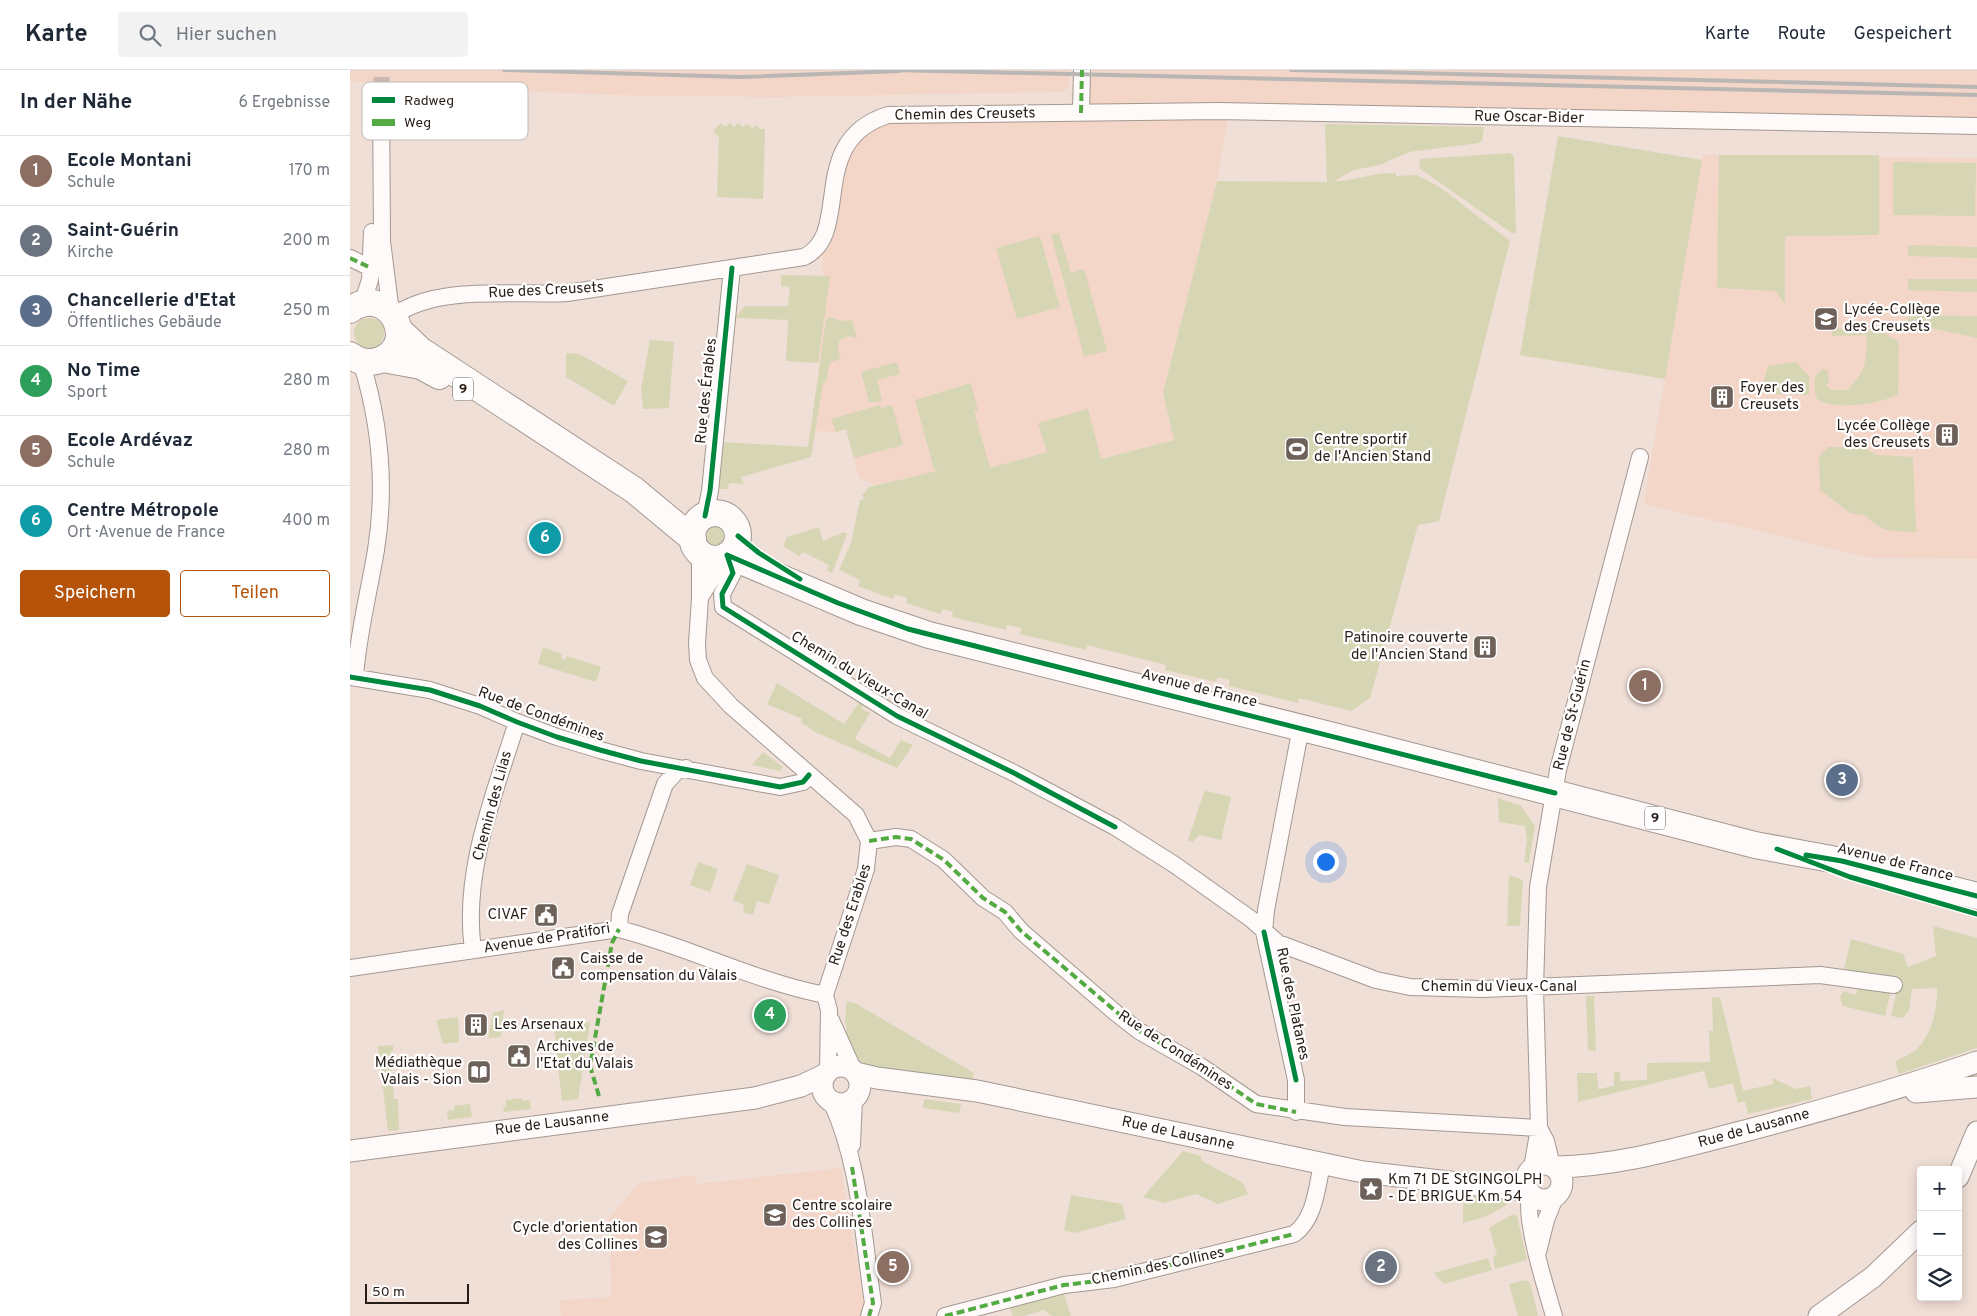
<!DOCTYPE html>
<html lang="de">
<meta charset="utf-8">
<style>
:root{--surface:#fff;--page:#f2f2f3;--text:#1f2937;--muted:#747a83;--line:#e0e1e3;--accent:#b45309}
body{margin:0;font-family:Overpass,sans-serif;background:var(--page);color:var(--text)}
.controls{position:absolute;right:15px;bottom:15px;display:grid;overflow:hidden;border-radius:5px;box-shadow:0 2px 12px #0003}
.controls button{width:45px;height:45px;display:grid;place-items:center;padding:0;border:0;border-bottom:1px solid var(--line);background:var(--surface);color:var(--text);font:25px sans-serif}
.scale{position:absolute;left:15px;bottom:12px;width:104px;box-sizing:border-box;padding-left:5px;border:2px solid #281d17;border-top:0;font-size:14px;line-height:18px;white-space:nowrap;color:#281d17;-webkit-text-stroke:4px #fff;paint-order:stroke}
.you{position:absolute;left:975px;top:791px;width:18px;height:18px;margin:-12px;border:4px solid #fff;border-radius:50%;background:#1a73e8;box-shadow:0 0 0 8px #1a73e833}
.badge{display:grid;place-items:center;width:32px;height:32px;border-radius:50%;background:var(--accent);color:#fff;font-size:16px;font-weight:700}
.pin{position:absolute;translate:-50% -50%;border:2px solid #fff;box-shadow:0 1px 5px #0006}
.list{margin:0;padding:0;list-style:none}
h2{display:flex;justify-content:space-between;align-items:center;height:65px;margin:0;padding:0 20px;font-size:21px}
h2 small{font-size:16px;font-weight:400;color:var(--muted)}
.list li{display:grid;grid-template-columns:32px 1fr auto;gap:15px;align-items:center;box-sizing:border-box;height:70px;padding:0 20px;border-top:1px solid var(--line)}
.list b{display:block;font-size:19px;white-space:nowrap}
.list p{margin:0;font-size:16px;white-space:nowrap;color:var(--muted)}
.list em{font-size:16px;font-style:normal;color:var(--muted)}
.actions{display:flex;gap:10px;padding:15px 20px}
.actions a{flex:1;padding:11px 0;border:1px solid var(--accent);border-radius:5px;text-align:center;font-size:18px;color:var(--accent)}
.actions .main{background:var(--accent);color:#fff}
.icon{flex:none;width:28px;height:28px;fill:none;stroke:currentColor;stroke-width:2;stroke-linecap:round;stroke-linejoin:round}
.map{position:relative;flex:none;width:1627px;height:1246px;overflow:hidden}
header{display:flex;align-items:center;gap:30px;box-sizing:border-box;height:70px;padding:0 25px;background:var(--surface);border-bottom:1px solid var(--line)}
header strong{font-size:24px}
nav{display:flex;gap:28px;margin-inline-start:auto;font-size:18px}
.search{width:350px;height:45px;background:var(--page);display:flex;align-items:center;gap:12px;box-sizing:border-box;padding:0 18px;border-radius:5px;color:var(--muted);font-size:19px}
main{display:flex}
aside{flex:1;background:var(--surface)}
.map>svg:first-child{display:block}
.built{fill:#f3d6c8}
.green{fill:#d6d6b4}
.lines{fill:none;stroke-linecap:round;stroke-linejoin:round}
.minor-tunnel{stroke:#c8b8b0;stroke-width:16;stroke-dasharray:16 8;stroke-linecap:butt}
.minor-casing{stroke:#a49891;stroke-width:18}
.tertiary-casing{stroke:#a49891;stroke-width:23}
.primary-casing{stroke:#a49891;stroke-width:28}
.minor{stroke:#fdfaf9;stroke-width:16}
.tertiary{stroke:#fdfaf9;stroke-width:21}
.primary{stroke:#fdfaf9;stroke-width:26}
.rail{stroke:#bab6b4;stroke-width:4}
.quiet{stroke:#53a942;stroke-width:4;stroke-dasharray:8 4;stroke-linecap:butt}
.cycleway-casing{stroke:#fff;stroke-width:8}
.cycleway{stroke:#00873e;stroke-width:5}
.labels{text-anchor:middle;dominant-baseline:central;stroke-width:4.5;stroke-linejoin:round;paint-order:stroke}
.shield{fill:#fff;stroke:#68615d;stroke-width:1}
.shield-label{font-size:14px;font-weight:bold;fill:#281d17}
.street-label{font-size:15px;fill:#281d17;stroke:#fff}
.poi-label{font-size:15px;fill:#281d17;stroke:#fff;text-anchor:start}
.key{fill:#fff;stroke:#bebbb9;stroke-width:1}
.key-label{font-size:14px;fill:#281d17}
</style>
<header>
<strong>Karte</strong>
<div class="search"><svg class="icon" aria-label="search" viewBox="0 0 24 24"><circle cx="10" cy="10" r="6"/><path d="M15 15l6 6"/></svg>Hier suchen</div>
<nav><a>Karte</a><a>Route</a><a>Gespeichert</a></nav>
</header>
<main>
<aside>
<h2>In der Nähe<small>6 Ergebnisse</small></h2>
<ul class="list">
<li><span class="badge" style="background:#8d6e63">1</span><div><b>Ecole Montani</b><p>Schule</p></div><em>170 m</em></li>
<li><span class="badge" style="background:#6b7280">2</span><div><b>Saint-Guérin</b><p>Kirche</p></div><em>200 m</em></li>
<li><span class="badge" style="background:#5c6f8a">3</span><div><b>Chancellerie d'Etat</b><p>Öffentliches Gebäude</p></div><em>250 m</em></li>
<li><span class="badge" style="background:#2e9e5b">4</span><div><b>No Time</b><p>Sport</p></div><em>280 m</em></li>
<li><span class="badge" style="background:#8d6e63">5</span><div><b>Ecole Ardévaz</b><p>Schule</p></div><em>280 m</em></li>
<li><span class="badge" style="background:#0f9aa8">6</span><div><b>Centre Métropole</b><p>Ort · Avenue de France</p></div><em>400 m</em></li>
</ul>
<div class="actions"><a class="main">Speichern</a><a>Teilen</a></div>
</aside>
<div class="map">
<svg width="1627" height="1246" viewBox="0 0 1627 1246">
<rect width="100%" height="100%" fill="#f0dfd6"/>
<!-- built -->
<path class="built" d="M0,0H720L719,17L713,22L424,27L260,25L53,16L0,11Z
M732,0H1627V56L878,49L867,111L813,323L824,370L707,400H593L525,415L509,408L496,359L486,362L466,361L474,164L484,103L523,51L730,43Z
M1352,85L1627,88V489L1522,488L1294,434Z
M491,1098L516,1246H211L210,1230L261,1227L259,1148L289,1113L346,1105L347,1114Z"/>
<!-- green -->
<path class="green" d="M371,53L375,57L380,53L384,57L388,53L393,57L397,54L402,58L406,55L410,59H415L413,129L367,127L369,67L363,61Z
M975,54L1134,57L1132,71L1129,73L1059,82L1030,95L1004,100L984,111C1005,111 1024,102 1046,103V106L1067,105L1091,118L1160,171L1089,451L1068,455L1020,628L1001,641L949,628L948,633L879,616V610L868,607L866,612L815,600L816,595L737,575L736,580L670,564L671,558L657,555L656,560L602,547L603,542L593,539L590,544L556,533L557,528L545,524L543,529L508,516L510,510L489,500L501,473L510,430L515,428L512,426L519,417L587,401L584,399L565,330L621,313L628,340L624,341L640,398L697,382L688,353L738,339L751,389L824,370L813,323L867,111L977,112Z
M1208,66L1352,90L1315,309L1170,285Z
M1159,83L1164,86L1166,162L1163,164L1069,98L1070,89Z
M1369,85H1529V165L1435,166V234L1425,221L1367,218Z
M1543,92L1626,93L1625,146L1543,145Z
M709,163L721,203L734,199L757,281L734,286L701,165Z
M690,166L710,237L667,249L646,178Z
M1558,175L1627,177V188L1558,186Z
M431,205L480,206L468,293L436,291L438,250L385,248L395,236H438L440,217L431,216Z
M1558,209H1627V222L1558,220Z
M1559,245L1627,246V268L1558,253Z
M480,247L491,251L502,250L507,268L498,266L489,271L488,281L491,289L480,292L476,312L473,313L461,387L391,407L394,414L379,413L378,419H371L368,416L374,372L458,377L476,250Z
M4 263a15 15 0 1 1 30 0a15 15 0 1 1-30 0Z
M1483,259H1528L1549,272L1548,324C1531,334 1484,341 1467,329C1464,318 1461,304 1474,299L1478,302L1479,312L1476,315L1481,320H1497C1517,300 1516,293 1517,265L1481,266Z
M300,270L324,272L319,338L293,339L291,319Z
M216,283L229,284L278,311L264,336L216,307Z
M547,292L550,304L527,310L532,331L519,332L511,302Z
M1446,292L1459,306V325L1419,324L1413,313L1418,296Z
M530,335L531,338L542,335L553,375L504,388L496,359L486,362L481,349Z
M1478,377H1513L1527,385L1563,387L1566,462C1546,461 1530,463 1517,446L1500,443L1470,420L1469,386Z
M354 465a10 10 0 1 1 20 0a10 10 0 1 1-20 0Z
M469,457L473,471L494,462L497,464L482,503L477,500L479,495L453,482L449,486L433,476L437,467Z
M193,577L212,584L211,588L215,590L217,586L251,597L246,612L188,594Z
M427,613L494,654L511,629L514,631L512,639L520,643L506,666V670L540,688L551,670L563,675L547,698L465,662L451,652L452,649L417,634Z
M413,682L433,697L430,701L402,695Z
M857,721L881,727L871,770L850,765L842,772L838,770L854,722Z
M1148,728L1171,736L1185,756L1179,793L1174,792L1177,770L1175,756L1149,752Z
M348,792L368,799L360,822L340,815Z
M397,794L429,805L419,834L407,831L403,845L393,842L394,835L383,830Z
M1159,805L1173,810L1170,856H1157Z
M1583,856L1627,868V978L1549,1004L1545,992C1552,987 1563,983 1569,977C1583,960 1587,939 1587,918L1562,919L1559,940L1553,948L1541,946L1550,907L1542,905L1538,911L1512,902L1494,899L1501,869L1553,884L1558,897L1586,886Z
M1508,918L1524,922L1525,919L1538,923L1541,920L1535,946L1493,936L1490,927L1494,921L1505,925Z
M1236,926H1244L1246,981L1238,980Z
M1370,927L1393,1021L1423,1014L1422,1008L1446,1019L1460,1016L1462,1029L1398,1044L1395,1031L1388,1033L1383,1013L1359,1019L1354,1001L1228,1032L1227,1003H1247L1248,1019L1264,1016V1002H1270V1011L1297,1010V993L1360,992L1359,961L1363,960L1362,928Z
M497,931L507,934L624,1003L622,1010L521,999L499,981L495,948Z
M154,940L151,967L138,968L143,943Z
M108,947L109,972L93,974L86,950Z
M240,952L228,1029L212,1031L204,957Z
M43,975V981L40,982L44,1029H48L49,1060L38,1061L28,976Z
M172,1028V1031L180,1030L181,1039L154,1042L153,1038L156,1037V1030Z
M574,1029L611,1034L609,1043L573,1038Z
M120,1034L122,1047L98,1050L97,1041L104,1040V1036Z
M833,1081L851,1086L852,1091L893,1113L898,1124L868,1134L846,1124L814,1133L793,1127Z
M721,1125L772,1134L776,1149L725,1163L714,1160Z
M1113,1127L1150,1128L1158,1134L1137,1146L1113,1153Z
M1163,1144L1167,1146L1177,1190L1145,1199L1143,1187L1147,1185L1139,1158Z
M1138,1188L1142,1200L1094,1214L1084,1203Z
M1176,1210L1180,1213L1188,1245L1186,1246H1168L1159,1214Z
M713,1221L721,1246H702L694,1240L673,1246H663L660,1237Z"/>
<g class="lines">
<!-- minor-tunnel -->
<path class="minor-tunnel" d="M31,23L32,0"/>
<defs>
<path id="minor" d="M31,23L32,171L41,243
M731,43L732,0
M0,188L21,198
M12,234L20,210L22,162
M44,246C86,214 166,226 217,223L454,187C504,163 455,71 538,45L868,41L1627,56
M355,446L360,421L382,198
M350,482V528L347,573L348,590L355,608L381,636L506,745L519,771L516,799L475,925
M377,485L383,503L372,524L373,537L547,646L664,703L765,757L825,795L901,849L928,873L1026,910L1060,917L1133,919L1470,905L1544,915
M351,526L377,485
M0,607L80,620L130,636L167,652L207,667L250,680L291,691L430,717L453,712L459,705
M5,607C8,564 19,522 26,480C36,417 30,352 11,291
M519,771L546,767L561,769L594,790L633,828L655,842L671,861L767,944L789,961L852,997L906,1034L995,1047L1189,1058
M269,859L270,844L315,714L327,701L336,698
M123,880C112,803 144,725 167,652
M0,898L269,859C339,877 404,911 475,925
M475,925L479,940L478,1002
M481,950L504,1001
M481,1031C510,1093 513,1167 523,1233L519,1246
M946,1042V1010L914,862L916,840L951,657
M1189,1058L1196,1071L1202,1096
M502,1075L504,1029
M1182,1098L1189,1058L1185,918L1188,817L1208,700L1290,387
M1180,1124C1174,1151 1196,1218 1204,1246
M1188,1182L1196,1150L1206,1125
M595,1246L714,1215L764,1209L944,1164C965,1149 967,1117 972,1094"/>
<path id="tertiary" d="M472 1015a19 19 0 1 1 38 0a19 19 0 1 1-38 0Z
M506,1003L527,1008L627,1021L1013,1102L1178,1121
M1566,1022L1627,1017
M0,1081L405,1028L451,1016L476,1004
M1176 1112a18 18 0 1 1 36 0a18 18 0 1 1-36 0Z
M1205,1097C1269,1096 1329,1078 1391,1062C1471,1041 1549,1019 1627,992
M1608,1107L1627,1062
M1469,1246L1523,1207L1571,1161"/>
<path id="primary" d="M0,240C38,212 71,274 30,290C19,294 9,292 0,285
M49,260L70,280L284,420L343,469
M33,289L71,296L89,306
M342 466a23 23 0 1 1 46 0a23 23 0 1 1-46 0Z
M377,485L511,542L579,565L980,665L1405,775L1492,791L1627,826"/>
</defs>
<!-- minor casing -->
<use href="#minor" class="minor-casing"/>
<!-- tertiary casing -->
<use href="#tertiary" class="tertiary-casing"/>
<!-- primary casing -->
<use href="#primary" class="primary-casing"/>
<!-- minor -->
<use href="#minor" class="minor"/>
<!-- tertiary -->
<use href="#tertiary" class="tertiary"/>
<!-- primary -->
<use href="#primary" class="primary"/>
<!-- rail -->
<path class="rail" d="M154,0L391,7L550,1
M543,0L1627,25
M941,0L1627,17"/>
<!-- quiet -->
<path class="quiet" d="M731,43L732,0
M0,188L21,198
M519,771L546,767L561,769L594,790L633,828L655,842L671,861L789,961L852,997L906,1034L946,1042
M249,1026L240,996L262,873L269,859
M502,1097L523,1233L519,1246
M595,1246L714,1215L764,1209L944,1164"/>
<defs>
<path id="cycleway" d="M355,446L360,421L382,198
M388,466L409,483L450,509
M377,485L488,533L558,559L1205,723
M377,485L383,503L372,524L373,537L547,646L664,703L765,757
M0,607L80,620L130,636L167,652L207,667L250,680L291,691L430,717L453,712L459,705
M1427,779L1500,807L1627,844
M1456,785L1492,791L1627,826
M914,862L946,1010"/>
</defs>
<!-- cycleway casing -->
<use href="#cycleway" class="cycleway-casing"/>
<!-- cycleway -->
<use href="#cycleway" class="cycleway"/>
</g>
<!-- icons -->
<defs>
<symbol id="university-square" viewBox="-11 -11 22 22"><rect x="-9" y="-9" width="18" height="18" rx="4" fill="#6e615a" stroke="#fff"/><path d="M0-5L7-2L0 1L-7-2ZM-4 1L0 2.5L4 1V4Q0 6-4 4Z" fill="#fff"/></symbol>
<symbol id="building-square" viewBox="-11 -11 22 22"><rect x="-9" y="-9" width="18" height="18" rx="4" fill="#6e615a" stroke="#fff"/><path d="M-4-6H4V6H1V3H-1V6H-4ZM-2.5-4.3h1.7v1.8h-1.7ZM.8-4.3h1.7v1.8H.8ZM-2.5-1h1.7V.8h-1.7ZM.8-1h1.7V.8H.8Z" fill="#fff"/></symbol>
<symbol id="stadium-square" viewBox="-11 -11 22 22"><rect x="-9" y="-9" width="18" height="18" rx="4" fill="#6e615a" stroke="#fff"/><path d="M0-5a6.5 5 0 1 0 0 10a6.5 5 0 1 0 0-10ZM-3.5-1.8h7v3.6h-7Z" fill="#fff"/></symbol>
<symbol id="civic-square" viewBox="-11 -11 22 22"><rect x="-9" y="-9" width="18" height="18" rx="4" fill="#6e615a" stroke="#fff"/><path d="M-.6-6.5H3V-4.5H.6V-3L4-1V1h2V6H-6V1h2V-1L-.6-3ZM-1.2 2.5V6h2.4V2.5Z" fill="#fff"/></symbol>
<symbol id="library-square" viewBox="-11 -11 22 22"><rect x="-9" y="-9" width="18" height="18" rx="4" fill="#6e615a" stroke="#fff"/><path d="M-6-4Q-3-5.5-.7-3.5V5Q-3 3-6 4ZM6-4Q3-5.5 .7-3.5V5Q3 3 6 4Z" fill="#fff"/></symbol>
<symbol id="sight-square" viewBox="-11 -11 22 22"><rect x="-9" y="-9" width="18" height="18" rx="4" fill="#6e615a" stroke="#fff"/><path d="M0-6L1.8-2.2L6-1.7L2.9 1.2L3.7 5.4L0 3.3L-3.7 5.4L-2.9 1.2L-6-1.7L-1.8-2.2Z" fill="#fff"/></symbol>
<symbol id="school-square" viewBox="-11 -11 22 22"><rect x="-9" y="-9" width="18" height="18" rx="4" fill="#6e615a" stroke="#fff"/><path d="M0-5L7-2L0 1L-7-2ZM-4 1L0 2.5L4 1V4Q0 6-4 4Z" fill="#fff"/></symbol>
</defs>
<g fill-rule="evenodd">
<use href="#university-square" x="1462" y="235" width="28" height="28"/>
<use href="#building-square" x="1358" y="313" width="28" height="28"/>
<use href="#building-square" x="1583" y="351" width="28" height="28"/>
<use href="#stadium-square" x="933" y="365" width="28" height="28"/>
<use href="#building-square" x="1121" y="563" width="28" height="28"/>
<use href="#civic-square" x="182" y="831" width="28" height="28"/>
<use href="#civic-square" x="199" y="884" width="28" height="28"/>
<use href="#building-square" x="112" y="941" width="28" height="28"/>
<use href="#civic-square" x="155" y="972" width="28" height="28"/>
<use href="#library-square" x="115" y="988" width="28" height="28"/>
<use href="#sight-square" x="1007" y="1105" width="28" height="28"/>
<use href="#school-square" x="411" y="1131" width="28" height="28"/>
<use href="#school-square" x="292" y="1153" width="28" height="28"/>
</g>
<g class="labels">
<!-- shield labels -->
<g class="shield">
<rect x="103" y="307.5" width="20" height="23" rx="4"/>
<rect x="1295" y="736.5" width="20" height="23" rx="4"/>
</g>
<g class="shield-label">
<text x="113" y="319">9</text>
<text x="1305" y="748">9</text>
</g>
<!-- street labels -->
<g class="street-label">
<text transform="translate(615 45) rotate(-1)">Chemin des Creusets</text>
<text transform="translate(1179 48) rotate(1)">Rue Oscar-Bider</text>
<text transform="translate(196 221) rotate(-3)">Rue des Creusets</text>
<text transform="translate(357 321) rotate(-84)">Rue des Érables</text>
<text transform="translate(509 606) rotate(31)">Chemin du Vieux-Canal</text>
<text transform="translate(849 619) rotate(14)">Avenue de France</text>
<text transform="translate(191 645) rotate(20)">Rue de Condémines</text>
<text transform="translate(1223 645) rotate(-76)">Rue de St-Guérin</text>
<text transform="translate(143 736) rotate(-75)">Chemin des Lilas</text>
<text transform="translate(1545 793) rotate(14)">Avenue de France</text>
<text transform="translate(501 845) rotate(-72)">Rue des Erables</text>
<text transform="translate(197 869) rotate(-9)">Avenue de Pratifori</text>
<text x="1149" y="917">Chemin du Vieux-Canal</text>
<text transform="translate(942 934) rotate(78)">Rue des Platanes</text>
<text transform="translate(825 981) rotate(33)">Rue de Condémines</text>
<text transform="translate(202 1054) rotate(-7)">Rue de Lausanne</text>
<text transform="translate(1404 1059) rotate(-15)">Rue de Lausanne</text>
<text transform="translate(828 1064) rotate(12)">Rue de Lausanne</text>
<text transform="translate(808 1197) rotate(-12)">Chemin des Collines</text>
</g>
<!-- poi labels -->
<g class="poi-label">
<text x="1494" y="240">Lycée-Collège<tspan x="1494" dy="17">des Creusets</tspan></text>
<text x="1390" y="318">Foyer des<tspan x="1390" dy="17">Creusets</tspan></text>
<text x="1580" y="356" text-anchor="end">Lycée Collège<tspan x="1580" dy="17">des Creusets</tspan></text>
<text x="964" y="370">Centre sportif<tspan x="964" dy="17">de l'Ancien Stand</tspan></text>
<text x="1118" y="568" text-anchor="end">Patinoire couverte<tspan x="1118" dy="17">de l'Ancien Stand</tspan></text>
<text x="178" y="845" text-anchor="end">CIVAF</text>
<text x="230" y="889">Caisse de<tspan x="230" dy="17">compensation du Valais</tspan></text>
<text x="144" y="955">Les Arsenaux</text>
<text x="186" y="977">Archives de<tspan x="186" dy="17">l'Etat du Valais</tspan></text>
<text x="112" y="993" text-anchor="end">Médiathèque<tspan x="112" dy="17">Valais - Sion</tspan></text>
<text x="1038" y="1110">Km 71 DE StGINGOLPH<tspan x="1038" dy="17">- DE BRIGUE Km 54</tspan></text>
<text x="442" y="1136">Centre scolaire<tspan x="442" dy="17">des Collines</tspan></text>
<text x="288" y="1158" text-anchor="end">Cycle d'orientation<tspan x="288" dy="17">des Collines</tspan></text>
</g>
</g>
<!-- legend -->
<rect x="12" y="12" width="166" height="58" rx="8" class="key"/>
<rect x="22" y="27" width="23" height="6" fill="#00873e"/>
<rect x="22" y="49" width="23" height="7" fill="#53a942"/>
<g class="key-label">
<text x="54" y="35">Radweg</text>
<text x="54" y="57">Weg</text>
</g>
</svg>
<div class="controls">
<button>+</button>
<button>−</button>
<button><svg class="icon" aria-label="layers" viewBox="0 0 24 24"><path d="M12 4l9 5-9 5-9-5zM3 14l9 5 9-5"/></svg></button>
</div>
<div class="scale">50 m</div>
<div class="you"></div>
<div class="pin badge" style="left:1295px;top:616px;background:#8d6e63">1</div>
<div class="pin badge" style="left:1031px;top:1197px;background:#6b7280">2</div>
<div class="pin badge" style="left:1492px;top:710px;background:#5c6f8a">3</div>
<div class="pin badge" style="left:420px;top:945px;background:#2e9e5b">4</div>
<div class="pin badge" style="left:543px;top:1197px;background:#8d6e63">5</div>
<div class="pin badge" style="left:195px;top:468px;background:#0f9aa8">6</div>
</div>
</main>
